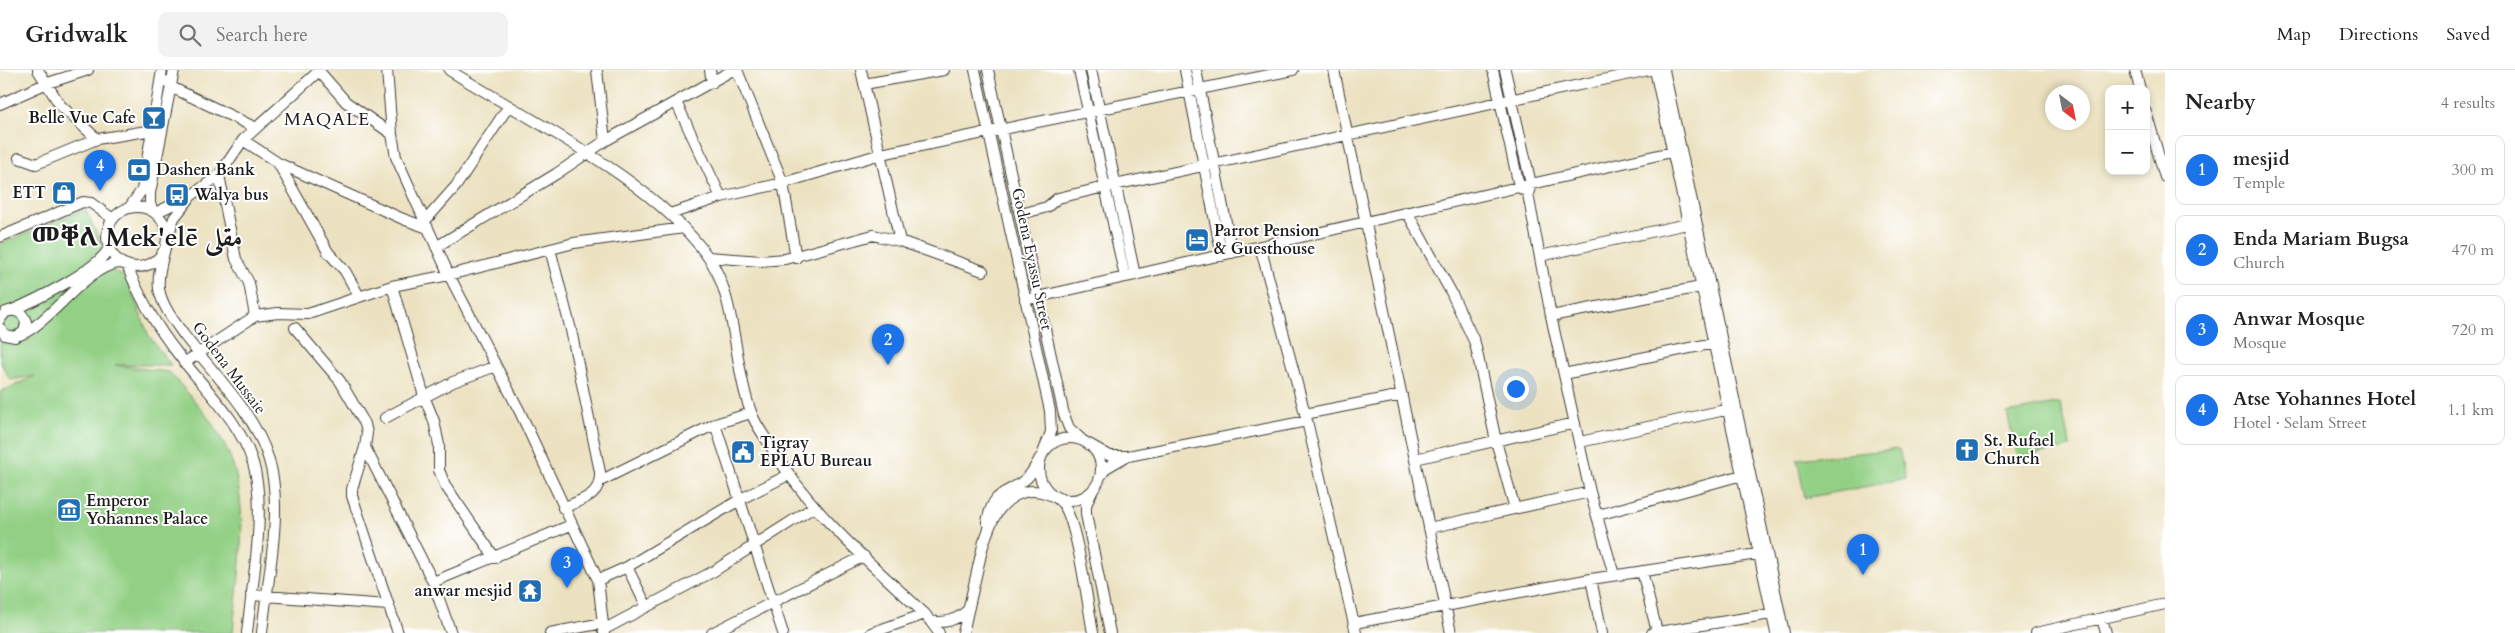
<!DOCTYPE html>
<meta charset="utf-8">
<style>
:root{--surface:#fff;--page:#f2f2f2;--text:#222;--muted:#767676;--line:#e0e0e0;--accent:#1a73e8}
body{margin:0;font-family:Cardo,Amiri,"Noto Serif Ethiopic",serif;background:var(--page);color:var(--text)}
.controls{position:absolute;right:15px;top:15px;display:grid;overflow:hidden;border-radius:10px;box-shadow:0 2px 8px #0003}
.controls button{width:45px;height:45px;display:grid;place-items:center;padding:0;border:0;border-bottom:1px solid var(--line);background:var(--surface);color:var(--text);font:25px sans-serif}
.compass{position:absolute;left:2045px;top:15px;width:45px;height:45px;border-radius:50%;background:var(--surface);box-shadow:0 2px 8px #0003;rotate:148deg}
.you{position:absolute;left:1515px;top:318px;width:18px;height:18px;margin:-12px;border:4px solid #fff;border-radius:50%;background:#1a73e8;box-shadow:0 0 0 8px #1a73e833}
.badge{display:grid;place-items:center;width:32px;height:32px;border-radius:50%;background:var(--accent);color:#fff;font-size:16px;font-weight:700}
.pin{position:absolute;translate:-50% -41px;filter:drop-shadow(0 1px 2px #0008)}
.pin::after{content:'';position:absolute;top:26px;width:18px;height:15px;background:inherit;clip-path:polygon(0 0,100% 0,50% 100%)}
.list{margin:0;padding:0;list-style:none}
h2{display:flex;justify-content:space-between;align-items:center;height:65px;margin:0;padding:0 20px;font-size:21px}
h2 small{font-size:16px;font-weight:400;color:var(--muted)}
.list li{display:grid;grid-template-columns:32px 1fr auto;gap:15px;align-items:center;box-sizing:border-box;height:70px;margin:0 10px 10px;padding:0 10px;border:1px solid var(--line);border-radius:10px}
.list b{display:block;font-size:19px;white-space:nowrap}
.list p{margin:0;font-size:16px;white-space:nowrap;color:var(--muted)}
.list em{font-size:16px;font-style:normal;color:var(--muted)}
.icon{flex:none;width:28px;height:28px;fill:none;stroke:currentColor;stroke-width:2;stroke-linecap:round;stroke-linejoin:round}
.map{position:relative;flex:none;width:2165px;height:563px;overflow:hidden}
header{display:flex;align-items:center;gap:30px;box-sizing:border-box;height:70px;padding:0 25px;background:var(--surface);border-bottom:1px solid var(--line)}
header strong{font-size:24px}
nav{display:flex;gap:28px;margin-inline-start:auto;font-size:18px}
.search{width:350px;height:45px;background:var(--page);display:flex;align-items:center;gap:12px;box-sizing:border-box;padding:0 18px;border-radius:10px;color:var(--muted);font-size:19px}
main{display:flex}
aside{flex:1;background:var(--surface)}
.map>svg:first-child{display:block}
.green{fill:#93d085;stroke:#587650}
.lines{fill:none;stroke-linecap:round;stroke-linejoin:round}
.minor-casing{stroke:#3b3a35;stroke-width:12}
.minor{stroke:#fff;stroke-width:10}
.labels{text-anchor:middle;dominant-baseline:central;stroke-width:4;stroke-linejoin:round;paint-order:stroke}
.poi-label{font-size:16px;font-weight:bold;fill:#1c1c1c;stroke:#fff;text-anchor:start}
.street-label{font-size:16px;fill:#1c1c1c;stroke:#fff}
.neighbourhood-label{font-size:18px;letter-spacing:1px;fill:#1c1c1c;stroke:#fff}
.town-label{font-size:26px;font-weight:bold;fill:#1c1c1c;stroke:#fff}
</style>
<header>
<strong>Gridwalk</strong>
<div class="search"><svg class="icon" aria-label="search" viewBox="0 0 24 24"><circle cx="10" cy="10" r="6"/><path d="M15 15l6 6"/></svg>Search here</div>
<nav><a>Map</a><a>Directions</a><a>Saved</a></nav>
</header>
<main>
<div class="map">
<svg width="2165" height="563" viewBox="0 0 2165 563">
<rect width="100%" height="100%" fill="#fff"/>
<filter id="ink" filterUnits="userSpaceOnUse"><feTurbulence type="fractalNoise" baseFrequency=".02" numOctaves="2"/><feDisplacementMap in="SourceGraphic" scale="10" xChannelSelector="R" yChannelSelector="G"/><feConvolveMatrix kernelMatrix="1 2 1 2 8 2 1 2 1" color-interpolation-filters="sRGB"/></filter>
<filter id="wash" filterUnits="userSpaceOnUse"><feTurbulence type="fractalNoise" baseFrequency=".0096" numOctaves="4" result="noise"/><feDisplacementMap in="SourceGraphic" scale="20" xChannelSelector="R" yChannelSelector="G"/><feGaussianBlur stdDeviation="1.12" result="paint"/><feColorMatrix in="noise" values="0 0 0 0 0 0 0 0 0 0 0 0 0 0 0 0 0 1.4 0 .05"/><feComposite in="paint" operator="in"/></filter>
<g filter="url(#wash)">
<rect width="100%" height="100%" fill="#ece2c1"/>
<!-- green -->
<path class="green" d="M83,140L86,141L101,172L103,187L112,200L126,208L149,266L171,295H115L169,302C187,322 208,344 221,368C255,427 238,499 233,563H0V322L35,306L10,310L0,291V174Z
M2060,333L2071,377L2018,388L2007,343Z
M1899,379L1906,409L1805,428L1797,389Z"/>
</g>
<g filter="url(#ink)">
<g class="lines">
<defs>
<path id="minor" d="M38,0L60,35L97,69
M387,0L392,64L396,87L449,205L520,342L598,510L604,563
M449,0C530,51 653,109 708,187C737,227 733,295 751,342C755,354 763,364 770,375C809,442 869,492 925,544L939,563
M597,0L605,71
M710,0L712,13
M737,0L783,113L796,188
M861,0L900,171
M975,0L1050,341L1051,362L1043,383
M988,0L1064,345L1069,358L1083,371
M1079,0L1125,207L1135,205L1091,0
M1185,0L1222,186
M1196,0L1232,183
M1334,0L1451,563
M1493,0L1519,116L1523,120
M1505,0L1531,114L1528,124L1551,246L1590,422L1614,505
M1655,0L1776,563
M1664,0L1784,563
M2135,0L2140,19
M319,1L346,32L392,64
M168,11L171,17L256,58
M864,14L944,0
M676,32L721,127
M0,34L45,14L88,0
M2146,42L2165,107
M243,70L278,93L403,149L428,158
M19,88L36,94L97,69L153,60L161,61
M278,93L328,182L345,201L359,226
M219,105L236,189L249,213L255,246
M107 167a30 30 0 1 1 60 0a30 30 0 1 1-60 0Z
M129,138L142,120L162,0
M153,141L150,134V123L174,0
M1407,142L1451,222L1475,273L1496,371L1515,439
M155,143L191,126L219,105L243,70L320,0
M670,144L721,127L783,113L881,84L1293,0
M1021,144L1047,137L1058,128L1105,117L1649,0
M425,151L456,116L508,37
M168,166L174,148L189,129
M0,167L83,132L91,133L113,149
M166,174C163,188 157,203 159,219C162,236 174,251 184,265C214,305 254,341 269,390C284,439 267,511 262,563
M1260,176L1307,351L1356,563
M436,177L556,104L605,71L733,0
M550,179L571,260L600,402C601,427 582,429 563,438
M1540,186L1687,154
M708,187L761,191L785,189L873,165L900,171L983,201
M127,195C138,225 158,259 178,284C204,318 240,351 253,393C267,439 252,514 247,563
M392,216L424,326L434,351L439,375V400L445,415L495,488
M1025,230L1680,80
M10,241C34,231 98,200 109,178
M1551,246L1706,216
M0,249L6,242C15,239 23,242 26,252L24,262L15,267L5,265L0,258
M295,258L340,311L365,354L367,363L365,377L352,419V426L398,563
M20,265C53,251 87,194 121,193
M184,293L255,246L278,243L308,244L392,216L449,205L574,173L684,158
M1564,304L1714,273
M1305,344L1402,325
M385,348L453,312L496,296
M715,354L783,563
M1039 399a31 31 0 1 1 62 0a31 31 0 1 1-62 0Z
M1580,372L1734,338
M1089,374L1110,386H1128L1307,351
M365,377L433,512L451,563
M1415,389L1575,353
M1100,407L1106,398L1125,387
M600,411L715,354L751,343
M1093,420L1086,435V444L1110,563
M1598,445L1742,405
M987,452C994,418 1006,426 1027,408C1033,402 1036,395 1040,388
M1429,458L1590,422
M983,476C990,453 999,429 1025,422C1037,419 1055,424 1063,434C1077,452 1088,536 1093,563
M627,497L647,537
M1642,501L1657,562
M1591,509L1602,563
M598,510L627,497L741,429L788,405
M433,512L571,455
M251,525L388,535
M2102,548L2106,563
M930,551C946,554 956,550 968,540
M1354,553L1591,509L1764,483
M603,560L714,501L814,437
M550,563L603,553
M712,563L864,486
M871,563L925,544
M963,563L984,471
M1652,563L1777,543
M2036,563L2165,534"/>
</defs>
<!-- minor casing -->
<use href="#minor" class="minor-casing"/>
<!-- minor -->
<use href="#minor" class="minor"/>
</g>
</g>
<!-- icons -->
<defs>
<symbol id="bar-square" viewBox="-11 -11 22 22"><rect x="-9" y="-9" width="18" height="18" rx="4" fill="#1f6fb2" stroke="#fff"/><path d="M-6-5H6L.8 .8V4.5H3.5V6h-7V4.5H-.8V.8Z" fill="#fff"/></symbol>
<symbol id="bank-square" viewBox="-11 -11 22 22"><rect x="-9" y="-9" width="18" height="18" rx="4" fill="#1f6fb2" stroke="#fff"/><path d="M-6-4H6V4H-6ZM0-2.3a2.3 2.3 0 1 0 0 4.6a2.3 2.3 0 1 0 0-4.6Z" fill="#fff"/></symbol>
<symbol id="shop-square" viewBox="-11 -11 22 22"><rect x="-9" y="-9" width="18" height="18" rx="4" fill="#1f6fb2" stroke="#fff"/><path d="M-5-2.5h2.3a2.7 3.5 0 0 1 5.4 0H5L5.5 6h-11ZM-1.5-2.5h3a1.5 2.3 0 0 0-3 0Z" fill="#fff"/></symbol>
<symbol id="bus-square" viewBox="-11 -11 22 22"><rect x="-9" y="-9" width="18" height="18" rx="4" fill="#1f6fb2" stroke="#fff"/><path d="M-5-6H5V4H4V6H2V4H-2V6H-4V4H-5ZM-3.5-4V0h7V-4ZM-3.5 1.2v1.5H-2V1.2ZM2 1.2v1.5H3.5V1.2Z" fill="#fff"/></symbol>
<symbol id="hotel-square" viewBox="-11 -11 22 22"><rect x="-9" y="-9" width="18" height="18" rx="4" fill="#1f6fb2" stroke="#fff"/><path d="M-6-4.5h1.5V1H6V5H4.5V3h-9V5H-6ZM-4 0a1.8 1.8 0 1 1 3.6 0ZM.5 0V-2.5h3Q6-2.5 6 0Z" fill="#fff"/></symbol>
<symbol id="church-square" viewBox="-11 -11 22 22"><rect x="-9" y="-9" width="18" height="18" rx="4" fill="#1f6fb2" stroke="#fff"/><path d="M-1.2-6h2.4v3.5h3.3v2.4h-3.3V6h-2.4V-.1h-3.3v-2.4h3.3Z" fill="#fff"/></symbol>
<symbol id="civic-square" viewBox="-11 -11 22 22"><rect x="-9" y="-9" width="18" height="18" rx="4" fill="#1f6fb2" stroke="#fff"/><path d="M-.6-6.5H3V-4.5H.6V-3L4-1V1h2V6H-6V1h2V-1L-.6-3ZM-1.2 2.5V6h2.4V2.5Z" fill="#fff"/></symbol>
<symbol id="museum-square" viewBox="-11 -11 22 22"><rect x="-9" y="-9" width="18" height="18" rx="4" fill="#1f6fb2" stroke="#fff"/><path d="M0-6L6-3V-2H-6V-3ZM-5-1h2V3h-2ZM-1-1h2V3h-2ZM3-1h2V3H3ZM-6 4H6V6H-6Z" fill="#fff"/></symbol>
<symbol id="temple-square" viewBox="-11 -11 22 22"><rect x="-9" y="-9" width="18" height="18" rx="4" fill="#1f6fb2" stroke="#fff"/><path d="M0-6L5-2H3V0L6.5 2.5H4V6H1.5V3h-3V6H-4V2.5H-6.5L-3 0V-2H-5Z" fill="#fff"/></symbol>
</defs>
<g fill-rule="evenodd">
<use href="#bar-square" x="140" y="34" width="28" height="28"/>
<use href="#bank-square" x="125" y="86" width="28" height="28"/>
<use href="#shop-square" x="50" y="109" width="28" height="28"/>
<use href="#bus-square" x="163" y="111" width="28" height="28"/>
<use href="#hotel-square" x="1183" y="156" width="28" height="28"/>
<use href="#church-square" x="1953" y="366" width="28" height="28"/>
<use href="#civic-square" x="729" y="368" width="28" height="28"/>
<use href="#museum-square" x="55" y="426" width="28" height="28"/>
<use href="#temple-square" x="516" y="507" width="28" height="28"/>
</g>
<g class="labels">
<!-- poi labels -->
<g class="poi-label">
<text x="136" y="48" text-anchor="end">Belle Vue Cafe</text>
<text x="156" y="100">Dashen Bank</text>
<text x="46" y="123" text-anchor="end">ETT</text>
<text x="194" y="125">Walya bus</text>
<text x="1214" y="161">Parrot Pension<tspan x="1214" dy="18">&amp; Guesthouse</tspan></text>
<text x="1984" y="371">St. Rufael<tspan x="1984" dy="18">Church</tspan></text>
<text x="760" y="373">Tigray<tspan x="760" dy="18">EPLAU Bureau</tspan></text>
<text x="86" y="431">Emperor<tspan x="86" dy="18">Yohannes Palace</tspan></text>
<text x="512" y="521" text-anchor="end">anwar mesjid</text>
</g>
<!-- street labels -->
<g class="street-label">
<text transform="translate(1032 189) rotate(78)">Godena Eyassu Street</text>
<text transform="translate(229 298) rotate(53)">Godena Mussaie</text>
</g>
<!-- neighbourhood labels -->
<g class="neighbourhood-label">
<text x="327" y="49">MAQALE</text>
</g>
<!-- town labels -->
<g class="town-label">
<text x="137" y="167">መቐለ Mek'elē مقلى</text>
</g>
</g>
</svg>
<div class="controls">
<button>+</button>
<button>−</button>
</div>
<svg class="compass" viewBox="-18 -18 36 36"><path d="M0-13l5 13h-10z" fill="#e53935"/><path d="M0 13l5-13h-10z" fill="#767676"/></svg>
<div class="you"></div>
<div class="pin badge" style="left:1863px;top:505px">1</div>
<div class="pin badge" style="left:888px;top:295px">2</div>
<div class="pin badge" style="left:567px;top:518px">3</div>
<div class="pin badge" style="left:100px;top:121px">4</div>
</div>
<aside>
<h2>Nearby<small>4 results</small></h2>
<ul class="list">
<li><span class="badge">1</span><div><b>mesjid</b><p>Temple</p></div><em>300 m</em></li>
<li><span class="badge">2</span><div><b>Enda Mariam Bugsa</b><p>Church</p></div><em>470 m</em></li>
<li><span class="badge">3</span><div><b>Anwar Mosque</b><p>Mosque</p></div><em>720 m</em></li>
<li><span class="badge">4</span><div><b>Atse Yohannes Hotel</b><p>Hotel · Selam Street</p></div><em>1.1 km</em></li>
</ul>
</aside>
</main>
